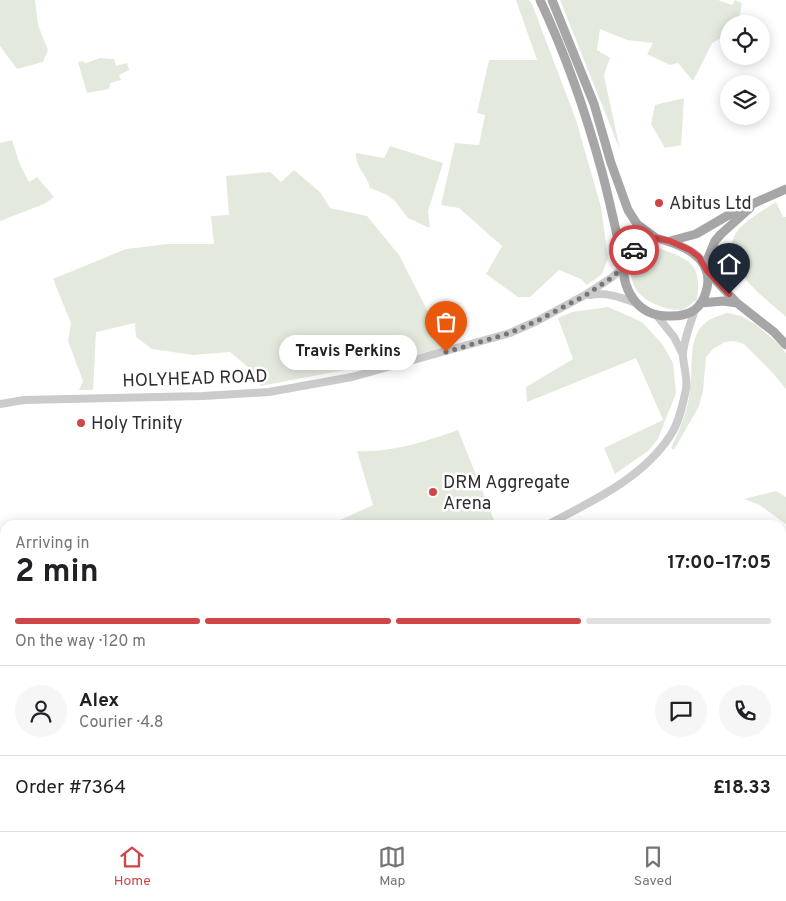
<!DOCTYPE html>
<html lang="en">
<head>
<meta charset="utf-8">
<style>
  :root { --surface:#fff; --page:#f6f6f6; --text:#202124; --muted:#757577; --line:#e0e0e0; --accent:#d04548 }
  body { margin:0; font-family:Overpass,sans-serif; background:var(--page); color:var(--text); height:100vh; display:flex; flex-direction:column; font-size:19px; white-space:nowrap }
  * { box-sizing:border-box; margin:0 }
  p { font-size:16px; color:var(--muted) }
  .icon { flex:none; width:28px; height:28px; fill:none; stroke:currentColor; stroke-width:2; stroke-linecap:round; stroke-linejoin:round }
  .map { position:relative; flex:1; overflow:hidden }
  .sheet { position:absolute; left:0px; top:520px; width:786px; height:311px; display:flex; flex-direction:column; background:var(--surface); border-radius:15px 15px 0 0; box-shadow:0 2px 12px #0003 }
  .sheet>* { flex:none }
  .buttons { position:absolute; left:720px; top:15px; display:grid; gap:10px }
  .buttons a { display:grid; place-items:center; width:50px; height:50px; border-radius:50%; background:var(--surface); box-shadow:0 2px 12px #0003; font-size:25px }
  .pin { position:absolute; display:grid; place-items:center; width:42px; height:42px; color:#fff; margin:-51px -21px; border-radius:50% 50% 50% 0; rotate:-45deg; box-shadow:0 0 5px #0007 }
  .pin .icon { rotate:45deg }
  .courier { position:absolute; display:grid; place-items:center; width:50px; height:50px; margin:-25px; border:4px solid #d04548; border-radius:50%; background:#fff; color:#222; box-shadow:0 1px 6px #0007 }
  .bubble { position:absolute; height:35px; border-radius:18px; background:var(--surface); box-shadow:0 2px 12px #0003; font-size:16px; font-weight:700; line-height:35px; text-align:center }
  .summary em { font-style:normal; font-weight:700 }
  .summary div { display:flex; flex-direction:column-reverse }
  .summary { display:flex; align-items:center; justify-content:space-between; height:85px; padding:0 15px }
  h1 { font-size:32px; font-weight:700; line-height:38px }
  .bar { display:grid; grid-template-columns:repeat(4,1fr); gap:8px 5px; align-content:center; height:60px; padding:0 15px }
  .bar i { height:6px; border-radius:4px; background:var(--line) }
  .bar .current { background:var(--accent) }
  .bar p { grid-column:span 4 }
  .line { display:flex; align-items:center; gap:12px; padding:0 15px; border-top:1px solid var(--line) }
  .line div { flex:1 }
  .round { display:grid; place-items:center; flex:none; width:52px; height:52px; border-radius:26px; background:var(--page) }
  .dock { display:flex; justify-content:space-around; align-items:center; height:70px; border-top:1px solid var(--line); background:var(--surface); font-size:14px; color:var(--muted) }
  .dock a { display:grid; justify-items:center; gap:2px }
  .dock .current { color:var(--accent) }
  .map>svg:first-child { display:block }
  .green { fill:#e3eadd }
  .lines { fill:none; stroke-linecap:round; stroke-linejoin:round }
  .minor { stroke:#cbcbcb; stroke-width:8 }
  .major { stroke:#a6a6a6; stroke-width:9 }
  .rail-casing { stroke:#838383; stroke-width:4 }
  .rail { stroke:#fff; stroke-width:2; stroke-dasharray:5.5; stroke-linecap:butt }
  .done { stroke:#777; stroke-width:5; stroke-dasharray:0 9 }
  .route { stroke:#d04548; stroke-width:6 }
  .poi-dot { fill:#d04548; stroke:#fff; stroke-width:2 }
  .labels { text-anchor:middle; stroke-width:5; stroke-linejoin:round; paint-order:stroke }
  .poi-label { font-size:18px; fill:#2e2e2e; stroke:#fff; text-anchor:start }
  .street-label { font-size:18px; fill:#2e2e2e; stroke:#fff }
</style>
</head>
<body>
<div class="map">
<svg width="786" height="831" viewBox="0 0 786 831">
  <rect width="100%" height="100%" fill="#fff"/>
  <!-- green -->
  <path class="green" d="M0,0h35l3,25 10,25 -5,12 -26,7 -17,-23z
    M516,0h13l3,4 44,116 25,87 7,51 -6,16 -15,11 -6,-6 -22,-9 -29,27h-12l-32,-23 16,-28 -43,-38 -18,-3 14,-62 24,2 6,-30 -8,-2 12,-53h48z
    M560,0h158l14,5 3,-5 7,3 -3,16 -2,5h-8v10l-17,9 -19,38 -15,-18 -8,2 -23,-11 6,-11 -26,-3 -27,-11 -3,21 13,8 -6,17 16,75z
    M100,58l14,1 2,7 11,-3 2,7 -10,5 2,5 -11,3 -1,6 -22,4 -9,-31 4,-1 4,2z
    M684,98l-3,47 -16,3 -14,-24 4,-19z
    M12,140l8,25 9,17 8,-5 17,20 -10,7 -44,17v-78z
    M390,146l53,17 -15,48 2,17 -22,-10 -13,-17 -8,-6 -17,-7c-3,-14 -15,-20 -14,-35l28,5z
    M294,170l26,22 10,16 37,8 32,39 47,92 -59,15 -127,24v-12l-5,-1 -25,-21 -37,3 -41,-6 -16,-12 -1,-14 -39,9 -3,58h-14l4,-9 -15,-40 3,-18 -18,-44 73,-30 41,-5h47l-3,-28 18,-1 -3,-39 44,-4 11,10z
    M776,202l7,15h3v100c-19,-18 -70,-52 -50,-84 9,-13 26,-22 40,-31z
    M656,247c31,12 47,14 41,53 -4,2 -8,6 -13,9 -5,2 -17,0 -22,-2 -27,-10 -34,-23 -30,-50l11,-7z
    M608,307l34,15 21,23 10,18 3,30 -18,46 -10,12 -33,23 -11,-26 59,-28 -27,-62 -109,44 -1,-15 47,-28 -15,-41 14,-6z
    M728,313l13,3 14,8 25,21 6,8v36l-14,-17 -28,-28 -10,-3 -9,1 -12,7 -7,8 -3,34 -4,15 -25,44 -3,-2c9,-19 17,-37 19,-58 5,-35 -7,-67 38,-77z
    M458,430l38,95h-159l-1,-3 37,-17 -16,-54c33,2 70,-10 101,-21z
    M776,491l10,6v27l-28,-20 -14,-5z
    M781,569l5,3v259h-285l-86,-3 -11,3h-84l-44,-5h505z"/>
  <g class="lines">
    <!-- minor -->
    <path class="minor" d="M590,295c16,-3 30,2 46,8
      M658,317l16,20 9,18
      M0,404l24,-4 179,-4 66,-4 83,-15 158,-44 27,-12 48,-26 26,-17 12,-10
      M547,525c43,-23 95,-46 123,-89 9,-13 13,-32 16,-47 2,-11 -3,-23 -3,-35 1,-15 7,-30 12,-44
      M0,814l5,-4
      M234,826l28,5"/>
    <!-- major -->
    <path class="major" d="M540,0c26,55 46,113 62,172 8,30 14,60 21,89
      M552,0l42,104 17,59 17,47 9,14 19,14
      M656,238c24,6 58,18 51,50 -2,9 -6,18 -14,23 -7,4 -13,5 -21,5 -33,2 -50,-24 -49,-55l16,-15z
      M670,241l26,-7 36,-21 54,-24
      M705,265l10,-24 6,-7 29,-26
      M707,271l30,32 37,29 12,13
      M701,303l22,-2 14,2"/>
    <defs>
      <path id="rail" d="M0,796l5,1
        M114,826l27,5
        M138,826l27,5"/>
    </defs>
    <!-- rail casing -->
    <use href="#rail" class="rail-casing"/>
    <!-- rail -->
    <use href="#rail" class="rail"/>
  </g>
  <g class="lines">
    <!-- done -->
    <path class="done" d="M446,352l64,-19 27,-12 49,-26 25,-17 12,-10v-6l11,-12"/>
    <!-- route -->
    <path class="route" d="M634,250l13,-9 9,-3 14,3 20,9 9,7 8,14 22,23"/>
  </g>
  <!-- markers -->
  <g class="poi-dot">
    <circle cx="659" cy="203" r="5"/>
    <circle cx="81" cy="423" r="5"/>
    <circle cx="433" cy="492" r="5"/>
  </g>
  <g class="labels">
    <!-- poi labels -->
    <g class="poi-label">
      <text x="669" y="209">Abitus Ltd</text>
      <text x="91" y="429">Holy Trinity</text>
      <text x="443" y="488">DRM Aggregate<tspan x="443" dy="21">Arena</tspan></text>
    </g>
    <!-- street labels -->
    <g class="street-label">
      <text transform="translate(195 378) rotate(-2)" y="6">HOLYHEAD ROAD</text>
    </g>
  </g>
</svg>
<div class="buttons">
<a><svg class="icon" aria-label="locate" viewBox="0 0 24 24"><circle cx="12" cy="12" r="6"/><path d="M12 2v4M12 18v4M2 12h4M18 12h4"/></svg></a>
<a><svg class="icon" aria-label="layers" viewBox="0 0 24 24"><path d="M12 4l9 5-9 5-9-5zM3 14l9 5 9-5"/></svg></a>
</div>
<div class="pin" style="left:446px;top:352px;background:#ea580c"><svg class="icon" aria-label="bag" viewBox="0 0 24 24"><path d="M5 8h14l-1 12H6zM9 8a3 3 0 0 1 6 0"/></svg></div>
<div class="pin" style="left:729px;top:294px;background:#1f2937"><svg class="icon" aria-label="home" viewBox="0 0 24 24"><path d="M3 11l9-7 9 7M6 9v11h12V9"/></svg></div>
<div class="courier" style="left:634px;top:250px"><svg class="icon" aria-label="car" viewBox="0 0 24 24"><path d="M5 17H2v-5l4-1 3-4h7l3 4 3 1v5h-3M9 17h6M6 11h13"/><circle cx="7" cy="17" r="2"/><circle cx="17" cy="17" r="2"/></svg></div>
<div class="bubble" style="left:279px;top:335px;width:138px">Travis Perkins</div>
<section class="sheet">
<div class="summary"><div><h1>2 min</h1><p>Arriving in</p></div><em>17:00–17:05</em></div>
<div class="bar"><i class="current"></i><i class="current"></i><i class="current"></i><i></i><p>On the way · 120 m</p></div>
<div class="line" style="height:90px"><a class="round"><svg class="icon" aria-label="person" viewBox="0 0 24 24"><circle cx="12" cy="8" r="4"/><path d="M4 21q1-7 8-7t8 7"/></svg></a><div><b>Alex</b><p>Courier · 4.8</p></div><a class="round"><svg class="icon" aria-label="chat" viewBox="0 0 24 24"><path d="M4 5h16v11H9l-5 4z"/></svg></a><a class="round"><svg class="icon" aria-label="phone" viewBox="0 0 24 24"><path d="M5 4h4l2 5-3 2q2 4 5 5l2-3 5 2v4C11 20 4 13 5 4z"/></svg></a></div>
<div class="line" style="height:65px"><div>Order #7364</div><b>£18.33</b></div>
</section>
</div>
<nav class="dock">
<a class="current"><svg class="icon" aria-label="home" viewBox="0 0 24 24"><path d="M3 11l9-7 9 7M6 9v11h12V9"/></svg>Home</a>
<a><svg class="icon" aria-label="map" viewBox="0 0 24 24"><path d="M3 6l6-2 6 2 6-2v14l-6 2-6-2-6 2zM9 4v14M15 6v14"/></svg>Map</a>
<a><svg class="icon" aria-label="saved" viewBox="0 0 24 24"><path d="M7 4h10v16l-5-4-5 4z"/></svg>Saved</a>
</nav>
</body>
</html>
